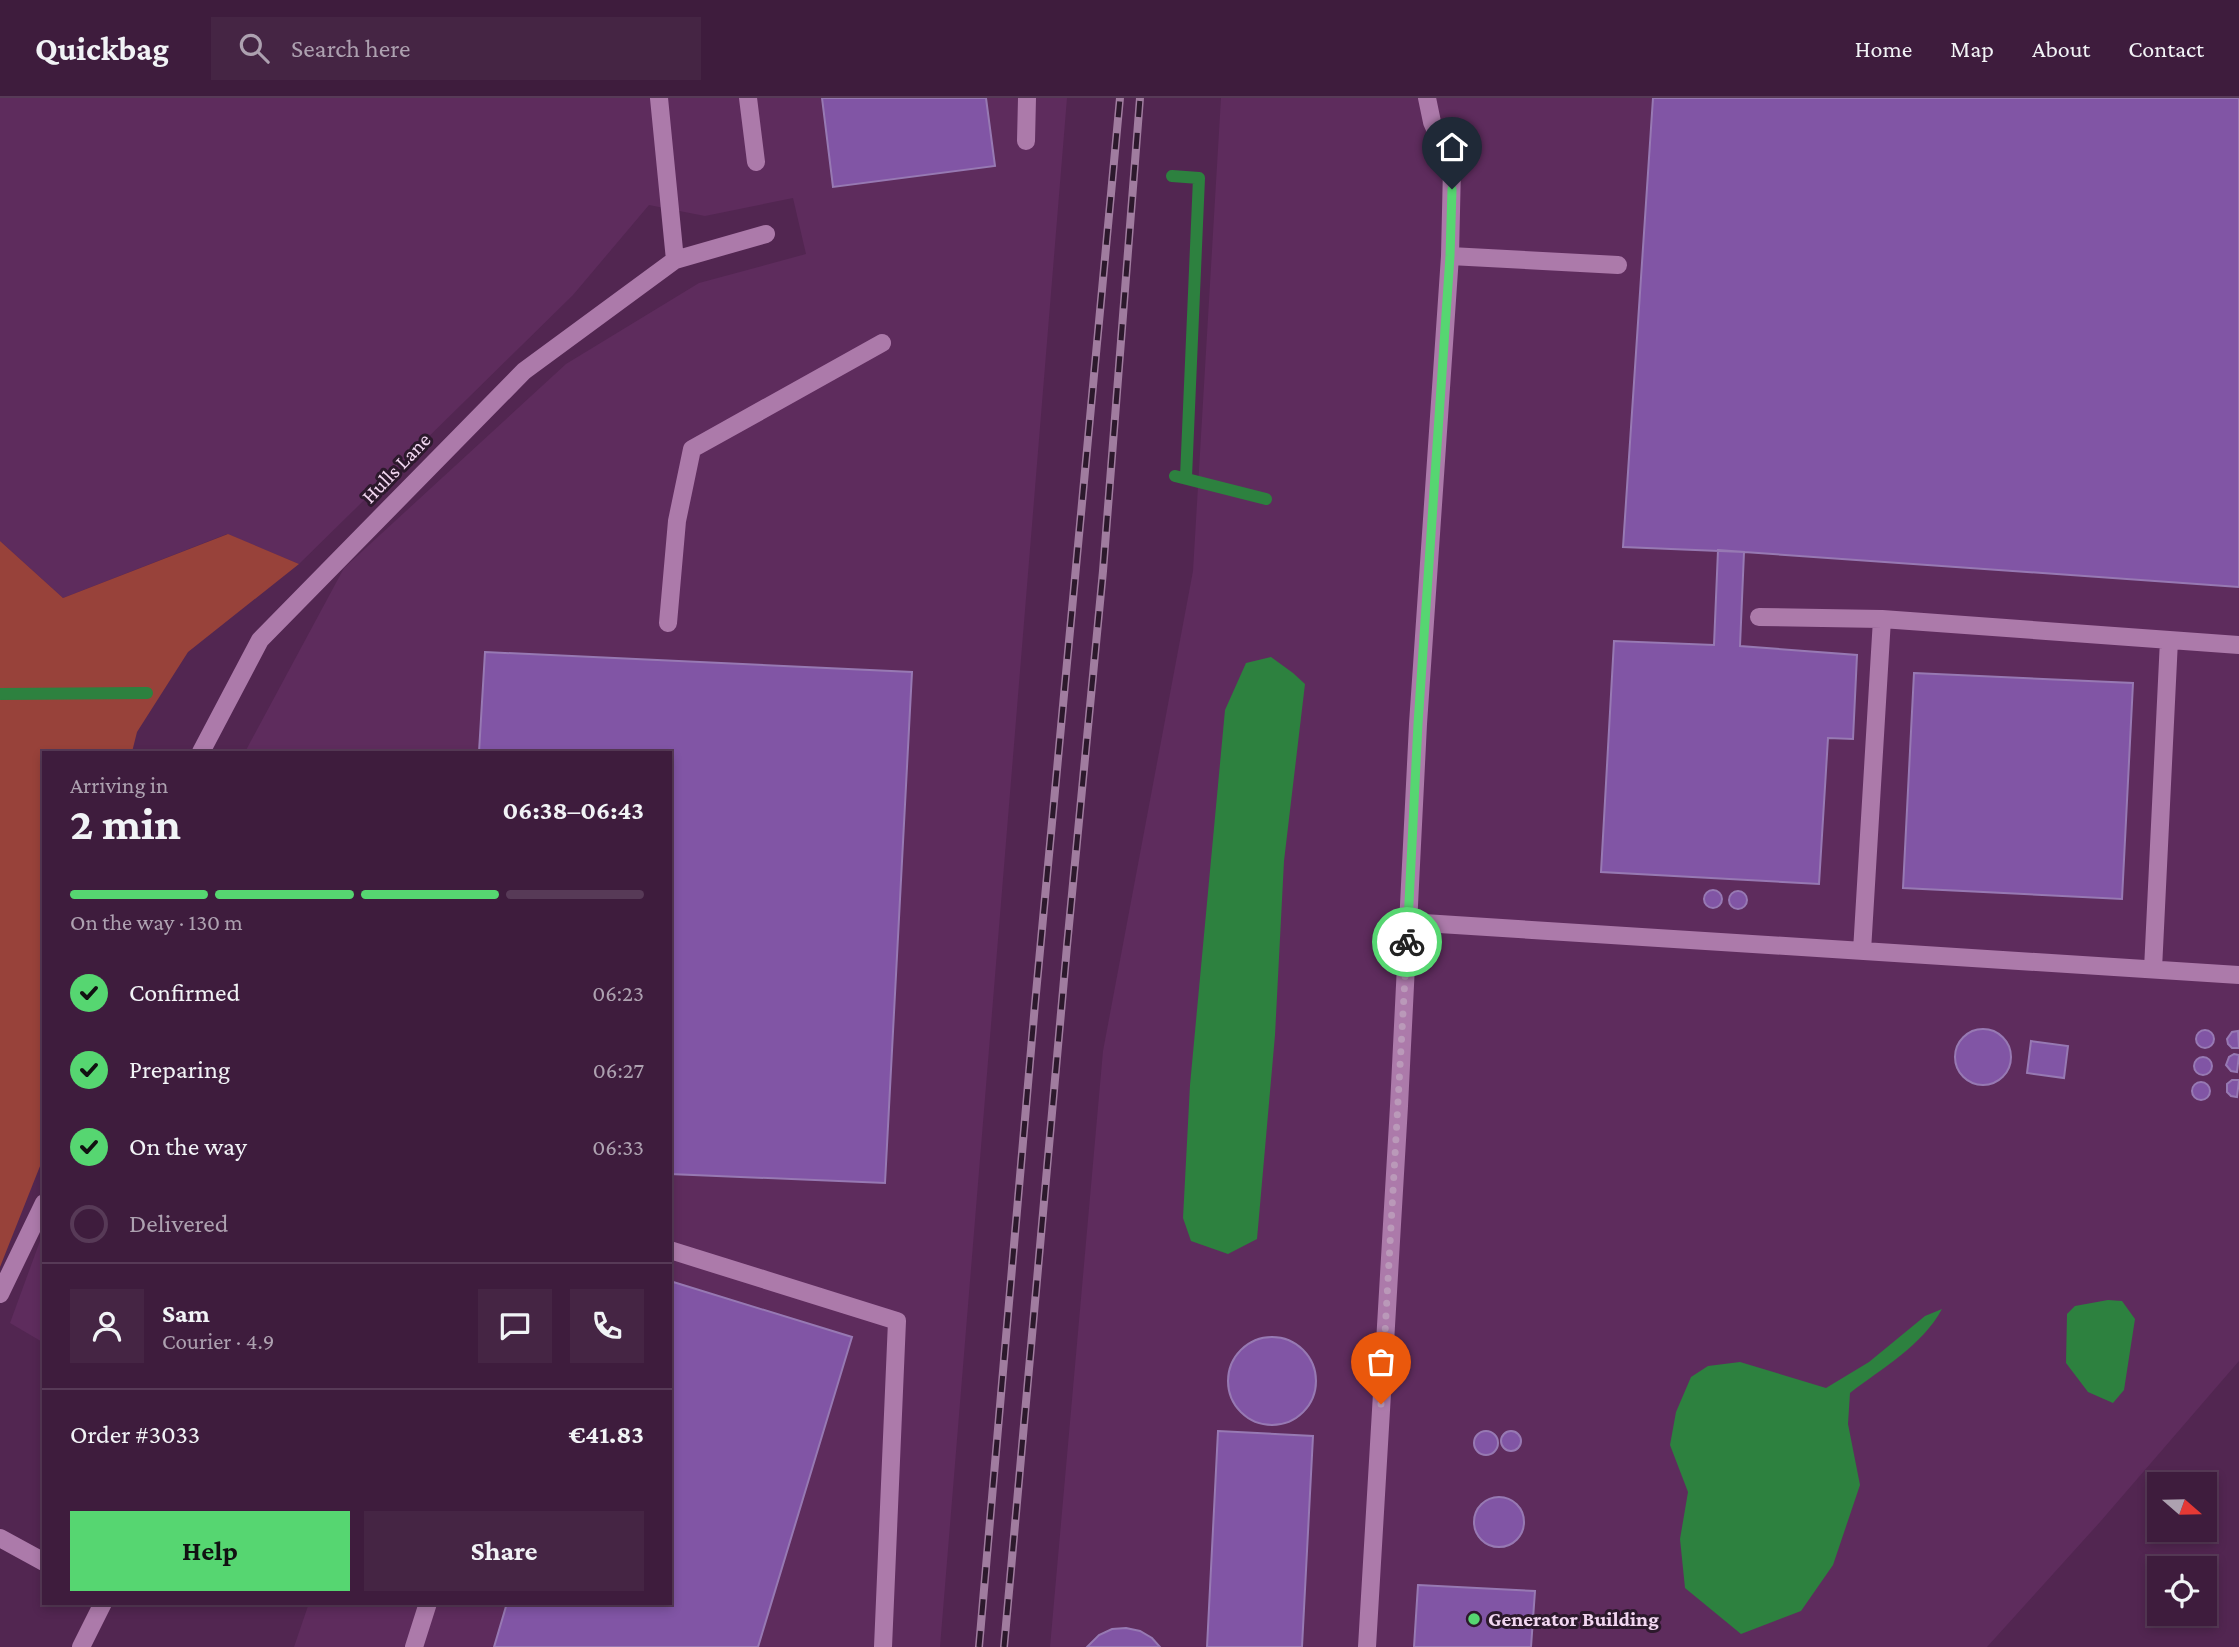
<!DOCTYPE html>
<html lang="en">
<head>
<meta charset="utf-8">
<style>
  :root { --surface:#3e1c3d; --page:#452544; --text:#f1f3f6; --muted:#ada1b0; --line:#573a57; --accent:#56d671 }
  body { margin:0; font-family:"Crimson Pro",serif; background:var(--page); color:var(--text); height:100vh; display:flex; flex-direction:column; font-size:26px; white-space:nowrap }
  * { box-sizing:border-box; margin:0 }
  p { font-size:23px; color:var(--muted) }
  .icon { flex:none; width:38px; height:38px; fill:none; stroke:currentColor; stroke-width:2; stroke-linecap:round; stroke-linejoin:round }
  .map { position:relative; flex:1; overflow:hidden }
  .sheet { position:absolute; left:42px; top:653px; width:630px; height:854px; display:flex; flex-direction:column; background:var(--surface); border-radius:0px; box-shadow:0 4px 10px #0003,0 0 0 2px var(--line) }
  .sheet>* { flex:none }
  .needle { width:46px; rotate:110deg }
  .tools { position:absolute; left:2147px; top:1374px; display:grid; gap:14px }
  .tools a { display:grid; place-items:center; width:70px; height:70px; border-radius:0px; background:var(--surface); box-shadow:0 4px 10px #0003,0 0 0 2px var(--line); font-size:35px }
  .pin { position:absolute; display:grid; place-items:center; width:60px; height:60px; color:#fff; margin:-72px -30px; border-radius:50% 50% 50% 0; rotate:-45deg; box-shadow:0 0 7px #0007 }
  .pin .icon { rotate:45deg }
  .courier { position:absolute; display:grid; place-items:center; width:70px; height:70px; margin:-35px; border:5px solid #56d671; border-radius:50%; background:#fff; color:#222; box-shadow:0 2px 9px #0007 }
  .overview em { font-style:normal; font-weight:700 }
  .overview div { display:flex; flex-direction:column-reverse }
  .overview { display:flex; align-items:center; justify-content:space-between; height:119px; padding:0 28px }
  h1 { font-size:46px; font-weight:700; line-height:52px }
  .bar { display:grid; grid-template-columns:repeat(4,1fr); gap:10px 7px; align-content:center; height:84px; padding:0 28px }
  .bar i { height:9px; border-radius:5px; background:var(--line) }
  .bar .selected { background:var(--accent) }
  .bar p { grid-column:span 4 }
  .line { display:flex; align-items:center; gap:18px; padding:0 28px; border-top:2px solid var(--line) }
  .line div { flex:1 }
  .round { display:grid; place-items:center; flex:none; width:74px; height:74px; border-radius:0px; background:var(--page) }
  ol { padding:0 28px; list-style:none }
  li { display:flex; align-items:center; gap:21px; height:77px }
  li p { margin-inline-start:auto }
  li .icon { padding:7px; border-radius:50%; background:var(--accent); color:#111; stroke-width:4 }
  li:last-child { color:var(--muted) }
  li i { width:38px; height:38px; border:4px solid var(--line); border-radius:50% }
  .cta { display:flex; gap:14px; margin-top:auto; padding:14px 28px }
  .cta a { flex:1; height:80px; border-radius:0px; background:var(--accent); color:#111; font-size:28px; font-weight:700; line-height:80px; text-align:center }
  .cta a+a { background:var(--page); color:var(--text) }
  header { display:flex; align-items:center; gap:42px; box-sizing:border-box; height:98px; padding:0 35px; background:var(--surface); border-bottom:2px solid var(--line) }
  header strong { font-size:33px }
  nav { display:flex; gap:38px; margin-inline-start:auto; font-size:24px }
  .search { width:490px; height:63px; background:var(--page); display:flex; align-items:center; gap:18px; box-sizing:border-box; padding:0 24px; border-radius:0px; color:var(--muted); font-size:26px }
  .map>svg:first-child { display:block }
  .built { fill:#5e2c5d }
  .green { fill:#98423a }
  .water { fill:#2d813f }
  .lines { fill:none; stroke-linecap:round; stroke-linejoin:round }
  .stream { stroke:#2d813f; stroke-width:12 }
  .building { fill:#8155a5; stroke:#9779b3; stroke-width:2 }
  .minor { stroke:#ac7aaa; stroke-width:18 }
  .rail-casing { stroke:#a07c9f; stroke-width:8 }
  .rail { stroke:#2c192c; stroke-width:5; stroke-dasharray:16; stroke-linecap:butt }
  .done { stroke:#ba99b9; stroke-width:7; stroke-dasharray:0 12.6 }
  .route { stroke:#56d671; stroke-width:9 }
  .poi-dot { fill:#56d671; stroke:#2c192c; stroke-width:2.5 }
  .labels { text-anchor:middle; stroke-width:6; stroke-linejoin:round; paint-order:stroke }
  .street-label { font-size:21px; fill:#f2d7f1; stroke:#2c192c }
  .poi-label { font-size:21px; font-weight:bold; fill:#f2d7f1; stroke:#2c192c; text-anchor:start }
</style>
</head>
<body>
<header>
<strong>Quickbag</strong>
<div class="search"><svg class="icon" aria-label="search" viewBox="0 0 24 24"><circle cx="10" cy="10" r="6"/><path d="M15 15l6 6"/></svg>Search here</div>
<nav><a>Home</a><a>Map</a><a>About</a><a>Contact</a></nav>
</header>
<div class="map">
<svg width="2239" height="1549" viewBox="0 0 2239 1549">
  <rect width="100%" height="100%" fill="#522651"/>
  <!-- built -->
  <path class="built" d="M0,0h1067l-127,1549h-646l15,-44h361v-851h-425l99,-184 222,-204 133,-81 107,-29 -13,-56 -88,18 -56,-11 -76,90 -274,269 -72,-30 -164,64 -63,-57z
    M1221,0h1018v1263l-139,161 -113,125h-937l53,-596 90,-480z
    M44,1132v113l-34,-20z"/>
  <!-- green -->
  <path class="green" d="M228,436l71,30 -111,88 -51,80 -5,20h-88v404l-44,111v-726l63,57z"/>
  <!-- water -->
  <path class="water" d="M1271,559l22,16 12,11 -21,177 -9,174 -18,204 -29,15 -37,-13 -8,-23 7,-133 35,-375 21,-47z
    M2108,1202l14,1 13,18 -11,71 -11,13 -25,-11 -22,-29 1,-49 8,-8z
    M1942,1211c-20,37 -60,59 -92,84l-2,31 12,61 -27,80 -32,46 -60,23 -56,-46 -5,-49 8,-47 -18,-47 6,-33 15,-35 17,-11 32,-4 86,26 43,-26 56,-46z"/>
  <g class="lines">
    <!-- stream -->
    <path class="stream" d="M1172,78l27,2 -13,299
      M1175,378l91,23
      M0,596l147,-1"/>
  </g>
  <!-- building -->
  <path class="building" d="M822,0h164l9,68 -162,21z
    M1653,0h586v489l-495,-35 -121,-5z
    M1718,452l26,2 -4,94 117,9 -4,84 -25,-1 -9,146 -218,-12 13,-231 100,4z
    M485,554l427,20 -27,511 -215,-9v-422h-191z
    M1914,575l219,10 -11,216 -219,-11z
    M1704 801a9 9 0 1 1 18 0a9 9 0 1 1-18 0Z
    M1729 802a9 9 0 1 1 18 0a9 9 0 1 1-18 0Z
    M1955 959a28 28 0 1 1 56 0a28 28 0 1 1-56 0Z
    M2196 941a9 9 0 1 1 18 0a9 9 0 1 1-18 0Z
    M2238,933l1,17h-7l-4,-4 -1,-5 5,-7z
    M2031,943l37,5 -4,32 -37,-5z
    M2234,956l5,1 -2,17 -6,-1 -5,-6 3,-8z
    M2194 968a9 9 0 1 1 18 0a9 9 0 1 1-18 0Z
    M2232,982h7l-2,17 -6,-1 -4,-4v-8z
    M2192 993a9 9 0 1 1 18 0a9 9 0 1 1-18 0Z
    M670,1183l182,56 -94,310h-264l13,-44h163z
    M1228 1283a44 44 0 1 1 88 0a44 44 0 1 1-88 0Z
    M1218,1333l95,5 -11,211h-95z
    M1501 1343a10 10 0 1 1 20 0a10 10 0 1 1-20 0Z
    M1474 1345a12 12 0 1 1 24 0a12 12 0 1 1-24 0Z
    M1474 1424a25 25 0 1 1 50 0a25 25 0 1 1-50 0Z
    M1418,1487l117,6 -4,56h-117z
    M1126,1530l14,3 12,7 8,9h-73l12,-12 13,-6z"/>
  <g class="lines">
    <!-- minor -->
    <path class="minor" d="M659,0l16,162
      M748,0l8,64
      M1427,0l5,24 20,45 -2,89
      M1026,43l1,-43
      M1759,519l123,2
      M668,525l9,-102 15,-72 190,-106
      M201,654l59,-112 264,-269 151,-111 91,-26
      M1408,824l831,53
      M1862,853l20,-332 357,26
      M2153,871l16,-329
      M670,1152l227,71 -14,326
      M0,1196l44,-91
      M0,1440l44,24
      M81,1549l22,-44
      M414,1549l14,-44
      M1367,1549l32,-541 19,-382 32,-468 168,9"/>
    <defs>
      <path id="rail" d="M979,1549l56,-643 85,-906
        M1004,1549l63,-701 36,-375 37,-473"/>
    </defs>
    <!-- rail casing -->
    <use href="#rail" class="rail-casing"/>
    <!-- rail -->
    <use href="#rail" class="rail"/>
  </g>
  <g class="lines">
    <!-- done -->
    <path class="done" d="M1381,1306l26,-462"/>
    <!-- route -->
    <path class="route" d="M1407,844l11,-218 32,-468 2,-67"/>
  </g>
  <!-- markers -->
  <circle class="poi-dot" cx="1474" cy="1521" r="7"/>
  <g class="labels">
    <!-- street labels -->
    <g class="street-label">
      <text transform="translate(396 370) rotate(-46)" y="7">Hulls Lane</text>
    </g>
    <!-- poi labels -->
    <g class="poi-label">
      <text x="1488" y="1528">Generator Building</text>
    </g>
  </g>
</svg>
<div class="tools">
<a><svg class="needle" viewBox="-14 -14 28 28"><path d="M0-13l5 13h-10z" fill="#e53935"/><path d="M0 13l5-13h-10z" fill="#ada1b0"/></svg></a>
<a><svg class="icon" aria-label="locate" viewBox="0 0 24 24"><circle cx="12" cy="12" r="6"/><path d="M12 2v4M12 18v4M2 12h4M18 12h4"/></svg></a>
</div>
<div class="pin" style="left:1381px;top:1306px;background:#ea580c"><svg class="icon" aria-label="bag" viewBox="0 0 24 24"><path d="M5 8h14l-1 12H6zM9 8a3 3 0 0 1 6 0"/></svg></div>
<div class="pin" style="left:1452px;top:91px;background:#1f2937"><svg class="icon" aria-label="home" viewBox="0 0 24 24"><path d="M3 11l9-7 9 7M6 9v11h12V9"/></svg></div>
<div class="courier" style="left:1407px;top:844px"><svg class="icon" aria-label="bike" viewBox="0 0 24 24"><circle cx="6" cy="16" r="4"/><circle cx="18" cy="16" r="4"/><path d="M6 16l4-8h5l3 8M10 8l3 8H6M13 5h3"/></svg></div>
<section class="sheet">
<div class="overview"><div><h1>2 min</h1><p>Arriving in</p></div><em>06:38–06:43</em></div>
<div class="bar"><i class="selected"></i><i class="selected"></i><i class="selected"></i><i></i><p>On the way · 130 m</p></div>
<ol>
<li><svg class="icon" aria-label="check" viewBox="0 0 24 24"><path d="M5 12l5 5 9-10"/></svg>Confirmed<p>06:23</p></li>
<li><svg class="icon" aria-label="check" viewBox="0 0 24 24"><path d="M5 12l5 5 9-10"/></svg>Preparing<p>06:27</p></li>
<li><svg class="icon" aria-label="check" viewBox="0 0 24 24"><path d="M5 12l5 5 9-10"/></svg>On the way<p>06:33</p></li>
<li><i></i>Delivered</li>
</ol>
<div class="line" style="height:126px"><a class="round"><svg class="icon" aria-label="person" viewBox="0 0 24 24"><circle cx="12" cy="8" r="4"/><path d="M4 21q1-7 8-7t8 7"/></svg></a><div><b>Sam</b><p>Courier · 4.9</p></div><a class="round"><svg class="icon" aria-label="chat" viewBox="0 0 24 24"><path d="M4 5h16v11H9l-5 4z"/></svg></a><a class="round"><svg class="icon" aria-label="phone" viewBox="0 0 24 24"><path d="M5 4h4l2 5-3 2q2 4 5 5l2-3 5 2v4C11 20 4 13 5 4z"/></svg></a></div>
<div class="line" style="height:91px"><div>Order #3033</div><b>€41.83</b></div>
<div class="cta"><a>Help</a><a>Share</a></div>
</section>
</div>
</body>
</html>
